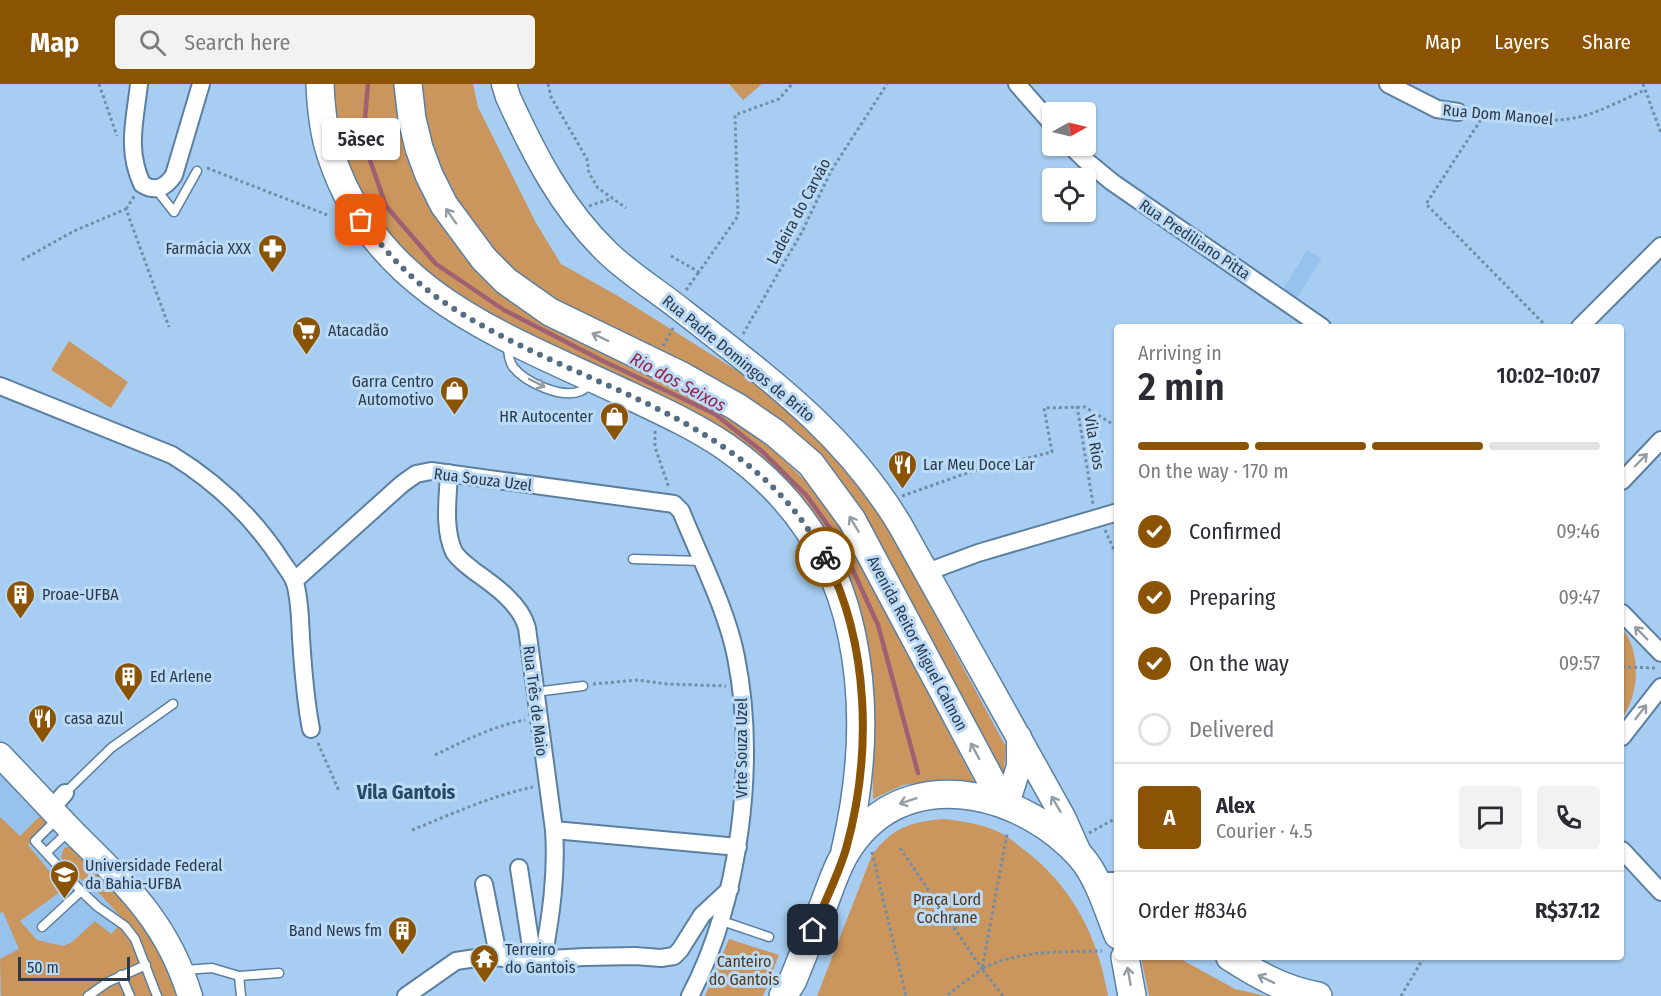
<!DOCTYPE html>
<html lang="en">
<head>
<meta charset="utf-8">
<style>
  :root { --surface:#fff; --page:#f2f2f3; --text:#2b2b33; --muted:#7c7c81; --line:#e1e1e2; --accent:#8a5404 }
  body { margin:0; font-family:"Fira Sans Condensed",sans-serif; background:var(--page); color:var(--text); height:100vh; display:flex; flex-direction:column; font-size:22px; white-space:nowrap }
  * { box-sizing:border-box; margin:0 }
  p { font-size:20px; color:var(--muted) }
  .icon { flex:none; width:33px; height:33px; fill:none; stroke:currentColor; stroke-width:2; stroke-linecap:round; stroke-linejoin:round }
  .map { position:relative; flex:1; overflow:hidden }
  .sheet { position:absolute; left:1114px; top:240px; width:510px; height:636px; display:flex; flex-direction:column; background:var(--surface); border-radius:6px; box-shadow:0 2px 4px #0004 }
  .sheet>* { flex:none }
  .needle { width:39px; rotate:82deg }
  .controls { position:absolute; left:1042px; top:18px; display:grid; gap:12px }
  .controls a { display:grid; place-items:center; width:54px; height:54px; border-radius:6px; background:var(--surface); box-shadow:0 2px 4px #0004; font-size:30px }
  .scale { position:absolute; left:18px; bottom:15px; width:112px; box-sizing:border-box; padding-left:6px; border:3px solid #2b3b49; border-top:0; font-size:16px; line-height:21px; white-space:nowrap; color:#2b3b49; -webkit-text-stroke:4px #bbdaf7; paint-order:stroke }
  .pin { position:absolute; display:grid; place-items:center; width:51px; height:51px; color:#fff; margin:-26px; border-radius:12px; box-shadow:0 3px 9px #0006 }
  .courier { position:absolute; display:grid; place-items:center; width:60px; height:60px; margin:-30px; border:4px solid #8a5404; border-radius:50%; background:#fff; color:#222; box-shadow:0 2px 8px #0007 }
  .bubble { position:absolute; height:42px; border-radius:6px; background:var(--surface); box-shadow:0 2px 4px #0004; font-size:20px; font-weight:600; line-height:42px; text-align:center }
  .headline em { font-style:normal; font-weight:600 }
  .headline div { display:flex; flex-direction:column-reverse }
  .headline { display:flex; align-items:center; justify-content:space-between; height:102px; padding:0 24px }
  h1 { font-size:39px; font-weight:600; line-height:45px }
  .bar { display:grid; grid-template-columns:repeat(4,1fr); gap:9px 6px; align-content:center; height:72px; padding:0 24px }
  .bar i { height:8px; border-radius:4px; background:var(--line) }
  .bar .current { background:var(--accent) }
  .bar p { grid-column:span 4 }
  .line { display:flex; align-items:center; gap:15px; padding:0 24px; border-top:2px solid var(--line) }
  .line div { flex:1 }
  .round { display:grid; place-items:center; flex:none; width:63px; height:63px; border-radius:6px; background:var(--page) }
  ol { padding:0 24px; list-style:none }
  li { display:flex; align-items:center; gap:18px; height:66px }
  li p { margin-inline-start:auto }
  li .icon { padding:6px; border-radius:50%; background:var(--accent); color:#fff; stroke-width:4 }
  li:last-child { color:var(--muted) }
  li i { width:33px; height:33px; border:3px solid var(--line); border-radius:50% }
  header { display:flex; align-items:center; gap:36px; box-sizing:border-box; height:84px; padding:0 30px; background:var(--accent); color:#fff }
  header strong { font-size:28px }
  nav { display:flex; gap:33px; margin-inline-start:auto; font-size:21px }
  .search { width:420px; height:54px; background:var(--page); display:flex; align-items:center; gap:15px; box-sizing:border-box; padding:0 21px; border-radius:6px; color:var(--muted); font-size:22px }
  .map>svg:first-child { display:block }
  .built { fill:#96c2eb }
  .green { fill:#ca965e }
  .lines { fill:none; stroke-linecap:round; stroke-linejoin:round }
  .stream { stroke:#9e6073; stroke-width:4.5 }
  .lane-casing { stroke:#5b7fa1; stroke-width:11 }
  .street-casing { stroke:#5b7fa1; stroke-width:20 }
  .secondary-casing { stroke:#5b7fa1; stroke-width:27 }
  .primary-casing { stroke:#5b7fa1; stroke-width:30 }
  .path { stroke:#718ea8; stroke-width:3; stroke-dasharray:3 3; stroke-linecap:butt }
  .lane { stroke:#fff; stroke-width:8 }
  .street { stroke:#fff; stroke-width:16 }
  .secondary { stroke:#fff; stroke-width:24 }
  .primary { stroke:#fff; stroke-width:27 }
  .oneway { stroke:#959da4 }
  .done { stroke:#566e84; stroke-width:6; stroke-dasharray:0 10.8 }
  .route { stroke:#8a5404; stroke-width:8 }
  .labels { text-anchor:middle; stroke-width:6; stroke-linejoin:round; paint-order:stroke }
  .street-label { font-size:16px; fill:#2b3b49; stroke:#bbdaf7 }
  .poi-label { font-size:16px; fill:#2b3b49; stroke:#bbdaf7; text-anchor:start }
  .park-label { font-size:16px; fill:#553919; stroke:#bbdaf7 }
  .water-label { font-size:18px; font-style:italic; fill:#952146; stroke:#bbdaf7 }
  .quarter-label { font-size:20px; font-weight:bold; fill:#274a68; stroke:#bbdaf7 }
</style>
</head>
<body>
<header>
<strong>Map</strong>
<div class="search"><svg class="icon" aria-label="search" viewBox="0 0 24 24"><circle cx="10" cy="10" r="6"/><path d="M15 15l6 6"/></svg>Search here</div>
<nav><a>Map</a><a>Layers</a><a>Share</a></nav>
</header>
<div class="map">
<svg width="1661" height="912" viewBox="0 0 1661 912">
  <rect width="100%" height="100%" fill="#a7cef2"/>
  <!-- built -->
  <path class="built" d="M1307,166l15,8 -25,40 -14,-8z
    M0,682l28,28 137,165 11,37h-176z"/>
  <!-- green -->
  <path class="green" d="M334,0h65l1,48 38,86 52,64 229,127 48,35 46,44 28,39 135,258 -27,-6 -46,6 -30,14 -1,-94 -8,-78 -29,-76 -74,-91 -49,-39 -218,-103 -45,-27 -47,-37 -45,-63 -26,-85z
    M422,0h51l5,23 58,116 25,41 57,32 166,104 51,54 41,52 130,241 -3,32 -210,-343 -78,-58 -114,-53 -91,-53 -55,-66 -32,-84z
    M729,0h33l-19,16z
    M69,257l59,41 -17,26 -60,-38z
    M1622,544c19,23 18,66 0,90z
    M42,730l8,8 -5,7 -17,16 36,44 -44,32 17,19 26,6 9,-4 23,-21 16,13 13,-14 -26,-28 -27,-20 -10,-15 3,-9 8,-2 37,33 46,60 21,57h-175l-1,-37 19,-10 -16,-37 -3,1v-96l20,19z
    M943,735c20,2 40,5 58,14 8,4 15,11 22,16 49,36 75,88 85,147h-291l55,-141c20,-27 38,-33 71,-36z
    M729,855l50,16 -16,41h-58z
    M1141,873h36l58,32 31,7h-117z"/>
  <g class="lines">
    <!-- stream -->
    <path class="stream" d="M368,0l-5,56 23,66 50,58 68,46 97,50 114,54 48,38 44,44 33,46 38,83 40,148"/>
    <defs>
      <path id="lane" d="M156,105l18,23 23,-41
        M508,261c0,7 1,16 5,22 13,16 49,32 68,24 4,-2 8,-6 12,-8
        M633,475l68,2
        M535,608l48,-6
        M65,709l46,-45 62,-44
        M57,735l-22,22 46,50 17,16 27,19 10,13 22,57
        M46,769l23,-22
        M722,837l47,16
        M42,843l39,-36
        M185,886l27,-2 27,8 40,-3
        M121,891l9,21
        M239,892l2,20
        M88,912l20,-14 38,-17"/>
      <path id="street" d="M139,0c-4,37 -13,65 3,100 14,9 24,3 32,-9l27,-91
        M1017,0l36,41
        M1388,0l49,25 21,3
        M1071,62l13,13 28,23 210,145
        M1580,243l81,-81
        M0,302l172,69c44,27 83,64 111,108 4,6 10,13 12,20 5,17 5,37 6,55 2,31 4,61 10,91
        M449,389c-1,24 -6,56 5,79 4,7 14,14 20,19 20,14 47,33 53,57l27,202c3,44 -3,86 -11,129
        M1622,397l39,-41
        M927,488l51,-19 140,-41
        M294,497l108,-97 14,-10 15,-3 243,33 7,7c18,45 46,99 55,146 21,105 4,244 -46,339
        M1622,529l39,40
        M1622,653l39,-50
        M51,725l14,-16
        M554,746l184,17
        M1622,766l39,42
        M519,784l14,92
        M1095,797h23
        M484,800l14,71 6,2
        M406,912l50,-35 20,-3 14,-1 43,3 51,-3 51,-1 26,2 13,-2 6,-6 22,-35 28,-26"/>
      <path id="secondary" d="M504,0l4,13c26,57 54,112 100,156 23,22 51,39 76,59 83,65 160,120 216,213l163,292 17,38
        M0,671c24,25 48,51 72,76 53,53 95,90 118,165
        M1007,720l12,-38v-29"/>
      <path id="primary" d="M320,0c1,24 3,48 11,71 45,139 175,182 295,239 34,16 69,32 100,53 67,47 110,109 126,189 15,72 10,143 -7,215
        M408,0l4,35 7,29 10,27 15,30 40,54 22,22 44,31 132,64 55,31 38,26 36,31 41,56 151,283
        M1125,873l7,39
        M1230,873c28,18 54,33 88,39
        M783,912l10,-16c10,-25 20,-50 31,-76 10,-27 17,-50 37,-72 60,-67 167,-36 220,25 18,21 27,53 37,78"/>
    </defs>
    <!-- lane casing -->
    <use href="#lane" class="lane-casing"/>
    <!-- street casing -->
    <use href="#street" class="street-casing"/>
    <!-- secondary casing -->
    <use href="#secondary" class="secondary-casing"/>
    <!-- primary casing -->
    <use href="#primary" class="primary-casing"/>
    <!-- path -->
    <path class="path" d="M99,0l18,52
      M548,0l3,13 36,62 2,14 9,15 28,20
      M1643,0l18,49
      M1471,30c35,3 74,11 108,3 19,-4 47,-19 66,-27
      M1484,31l-58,89 121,123
      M207,84l123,48
      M589,122l24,-8
      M126,125l9,-14
      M671,172l28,16 39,-56 -3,-101 44,-16 13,-15
      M22,176l52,-29 52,-22 43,118
      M686,206l13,-18
      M743,250l59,-102 29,-61 56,-87
      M663,262l10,-18
      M1077,322l16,98
      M655,347v16l14,41
      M902,412l65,-23 85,-21 -8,-44 41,-1 26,16
      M1105,446l13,28
      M1622,583l34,1
      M593,600l45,-4 28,4 60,2
      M318,659l21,48
      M435,671c29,-14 58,-29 90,-35
      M412,746c40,-16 79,-34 121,-43
      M1089,749l29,-16
      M900,764l82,121 -36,27
      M872,768l34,144
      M983,884c38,-18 78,-16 119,-17
      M1003,912l-21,-27 25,-135
      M1401,912l23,-39"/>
    <!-- lane -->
    <use href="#lane" class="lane"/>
    <!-- street -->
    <use href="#street" class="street"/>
    <!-- secondary -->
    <use href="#secondary" class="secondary"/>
    <!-- primary -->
    <use href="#primary" class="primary"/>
  </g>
  <!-- one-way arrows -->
  <defs><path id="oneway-shaft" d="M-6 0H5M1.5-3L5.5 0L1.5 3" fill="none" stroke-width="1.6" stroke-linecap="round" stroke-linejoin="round" transform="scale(1.5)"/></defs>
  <g class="oneway">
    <use href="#oneway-shaft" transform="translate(451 132) rotate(-125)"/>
    <use href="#oneway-shaft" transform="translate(600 253) rotate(-154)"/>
    <use href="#oneway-shaft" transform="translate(537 299) rotate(27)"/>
    <use href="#oneway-shaft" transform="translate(1641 376) rotate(-46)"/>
    <use href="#oneway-shaft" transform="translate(854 440) rotate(-121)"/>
    <use href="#oneway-shaft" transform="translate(1641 549) rotate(-135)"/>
    <use href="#oneway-shaft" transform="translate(1641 628) rotate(-52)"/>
    <use href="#oneway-shaft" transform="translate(975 667) rotate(-118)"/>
    <use href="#oneway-shaft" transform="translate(908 717) rotate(162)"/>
    <use href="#oneway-shaft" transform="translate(1056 720) rotate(-120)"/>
    <use href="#oneway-shaft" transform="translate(1129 892) rotate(-100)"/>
    <use href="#oneway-shaft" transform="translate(1266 895) rotate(-154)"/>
  </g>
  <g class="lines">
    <!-- done -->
    <path class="done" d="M361,136c25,32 50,60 84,83 128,86 301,106 380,254"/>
    <!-- route -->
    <path class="route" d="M813,846c11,-27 25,-54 33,-81 26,-93 24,-205 -21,-292"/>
  </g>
  <!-- icons -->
  <defs>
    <symbol id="pharmacy-pin" viewBox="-11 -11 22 30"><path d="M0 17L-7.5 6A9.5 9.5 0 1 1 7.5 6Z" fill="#8a5404" stroke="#bbdaf7"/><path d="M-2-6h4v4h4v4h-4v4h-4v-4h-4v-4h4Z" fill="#fff"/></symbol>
    <symbol id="supermarket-pin" viewBox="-11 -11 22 30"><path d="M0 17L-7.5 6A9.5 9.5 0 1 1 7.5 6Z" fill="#8a5404" stroke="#bbdaf7"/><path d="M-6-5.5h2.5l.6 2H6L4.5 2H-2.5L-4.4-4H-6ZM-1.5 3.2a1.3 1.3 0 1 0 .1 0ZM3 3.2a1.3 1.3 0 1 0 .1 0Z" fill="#fff"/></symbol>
    <symbol id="shop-pin" viewBox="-11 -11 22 30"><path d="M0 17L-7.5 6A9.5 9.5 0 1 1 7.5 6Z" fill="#8a5404" stroke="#bbdaf7"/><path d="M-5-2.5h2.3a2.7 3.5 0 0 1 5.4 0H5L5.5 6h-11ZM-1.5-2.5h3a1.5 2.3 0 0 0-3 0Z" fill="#fff"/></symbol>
    <symbol id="restaurant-pin" viewBox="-11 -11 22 30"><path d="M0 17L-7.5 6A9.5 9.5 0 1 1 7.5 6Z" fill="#8a5404" stroke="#bbdaf7"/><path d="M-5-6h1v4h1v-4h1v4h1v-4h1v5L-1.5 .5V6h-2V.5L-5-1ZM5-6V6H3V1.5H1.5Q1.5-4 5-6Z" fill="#fff"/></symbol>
    <symbol id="building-pin" viewBox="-11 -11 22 30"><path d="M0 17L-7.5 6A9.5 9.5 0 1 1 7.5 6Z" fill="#8a5404" stroke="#bbdaf7"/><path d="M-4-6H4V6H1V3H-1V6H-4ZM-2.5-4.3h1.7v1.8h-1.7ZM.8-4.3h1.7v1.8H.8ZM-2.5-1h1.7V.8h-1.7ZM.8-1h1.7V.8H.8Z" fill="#fff"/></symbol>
    <symbol id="university-pin" viewBox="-11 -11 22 30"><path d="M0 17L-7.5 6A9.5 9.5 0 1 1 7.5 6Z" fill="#8a5404" stroke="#bbdaf7"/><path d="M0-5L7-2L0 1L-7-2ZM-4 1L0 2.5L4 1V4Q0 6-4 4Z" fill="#fff"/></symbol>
    <symbol id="temple-pin" viewBox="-11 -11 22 30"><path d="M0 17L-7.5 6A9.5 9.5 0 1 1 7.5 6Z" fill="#8a5404" stroke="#bbdaf7"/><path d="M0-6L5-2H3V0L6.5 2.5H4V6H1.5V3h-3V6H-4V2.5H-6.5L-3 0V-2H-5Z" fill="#fff"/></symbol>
  </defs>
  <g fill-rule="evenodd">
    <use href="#pharmacy-pin" x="256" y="148" width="33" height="45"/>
    <use href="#supermarket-pin" x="290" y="230" width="33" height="45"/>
    <use href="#shop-pin" x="438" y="290" width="33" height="45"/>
    <use href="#shop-pin" x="598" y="316" width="33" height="45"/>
    <use href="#restaurant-pin" x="886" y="364" width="33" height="45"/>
    <use href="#building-pin" x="4" y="494" width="33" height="45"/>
    <use href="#building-pin" x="112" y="576" width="33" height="45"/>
    <use href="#restaurant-pin" x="26" y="618" width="33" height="45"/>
    <use href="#university-pin" x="48" y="774" width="33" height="45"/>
    <use href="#building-pin" x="386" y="830" width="33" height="45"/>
    <use href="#temple-pin" x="468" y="858" width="33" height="45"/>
  </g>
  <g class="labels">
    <!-- street labels -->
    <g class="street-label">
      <text transform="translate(1498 30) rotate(5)" y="6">Rua Dom Manoel</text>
      <text transform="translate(798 127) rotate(-62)" y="6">Ladeira do Carvão</text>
      <text transform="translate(1195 155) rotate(34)" y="6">Rua Prediliano Pitta</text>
      <text transform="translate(739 274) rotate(39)" y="6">Rua Padre Domingos de Brito</text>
      <text transform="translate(1095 358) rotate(80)" y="6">Vila Rios</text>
      <text transform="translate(483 395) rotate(7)" y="6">Rua Souza Uzel</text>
      <text transform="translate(918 559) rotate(62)" y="6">Avenida Reitor Miguel Calmon</text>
      <text transform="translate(536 617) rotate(83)" y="6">Rua Três de Maio</text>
      <text transform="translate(741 664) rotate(-90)" y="6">Vrte Souza Uzel</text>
    </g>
    <!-- poi labels -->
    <g class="poi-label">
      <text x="251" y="170" text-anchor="end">Farmácia XXX</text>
      <text x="328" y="252">Atacadão</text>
      <text x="434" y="303" text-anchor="end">Garra Centro<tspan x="434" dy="18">Automotivo</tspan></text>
      <text x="593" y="338" text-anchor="end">HR Autocenter</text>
      <text x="923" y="386">Lar Meu Doce Lar</text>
      <text x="42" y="516">Proae-UFBA</text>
      <text x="150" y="598">Ed Arlene</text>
      <text x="64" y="640">casa azul</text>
      <text x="85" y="787">Universidade Federal<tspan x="85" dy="18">da Bahia-UFBA</tspan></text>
      <text x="382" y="852" text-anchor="end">Band News fm</text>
      <text x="505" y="871">Terreiro<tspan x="505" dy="18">do Gantois</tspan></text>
    </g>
    <!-- park labels -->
    <g class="park-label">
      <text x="947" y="821">Praça Lord<tspan x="947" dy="18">Cochrane</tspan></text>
      <text x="744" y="883">Canteiro<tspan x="744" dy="18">do Gantois</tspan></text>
    </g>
    <!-- water labels -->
    <g class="water-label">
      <text transform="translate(678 298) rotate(28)" y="6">Rio dos Seixos</text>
    </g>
    <!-- quarter labels -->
    <g class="quarter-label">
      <text x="406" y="715">Vila Gantois</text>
    </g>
  </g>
</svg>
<div class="controls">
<a><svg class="needle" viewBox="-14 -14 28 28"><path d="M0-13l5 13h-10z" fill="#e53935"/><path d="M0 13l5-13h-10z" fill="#7c7c81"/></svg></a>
<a><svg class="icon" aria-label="locate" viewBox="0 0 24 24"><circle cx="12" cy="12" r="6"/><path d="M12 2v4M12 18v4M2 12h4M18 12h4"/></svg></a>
</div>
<div class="scale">50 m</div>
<div class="pin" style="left:361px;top:136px;background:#ea580c"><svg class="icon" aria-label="bag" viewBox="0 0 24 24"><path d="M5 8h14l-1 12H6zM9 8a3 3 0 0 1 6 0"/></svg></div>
<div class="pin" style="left:813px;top:846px;background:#1f2937"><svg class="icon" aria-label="home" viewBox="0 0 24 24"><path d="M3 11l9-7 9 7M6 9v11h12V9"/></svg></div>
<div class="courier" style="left:825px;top:473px"><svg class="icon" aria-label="bike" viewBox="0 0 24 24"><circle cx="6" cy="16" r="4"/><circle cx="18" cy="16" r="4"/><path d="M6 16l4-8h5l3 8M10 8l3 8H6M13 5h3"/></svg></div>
<div class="bubble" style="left:322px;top:34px;width:78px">5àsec</div>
<section class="sheet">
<div class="headline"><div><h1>2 min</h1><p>Arriving in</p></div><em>10:02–10:07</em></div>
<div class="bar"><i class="current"></i><i class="current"></i><i class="current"></i><i></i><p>On the way · 170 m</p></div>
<ol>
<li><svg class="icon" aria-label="check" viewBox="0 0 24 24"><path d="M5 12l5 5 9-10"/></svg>Confirmed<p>09:46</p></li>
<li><svg class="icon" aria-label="check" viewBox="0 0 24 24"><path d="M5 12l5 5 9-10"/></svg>Preparing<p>09:47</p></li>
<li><svg class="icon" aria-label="check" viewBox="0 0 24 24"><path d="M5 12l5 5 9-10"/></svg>On the way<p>09:57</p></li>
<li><i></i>Delivered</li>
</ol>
<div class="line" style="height:108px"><b class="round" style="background:var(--accent);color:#fff">A</b><div><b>Alex</b><p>Courier · 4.5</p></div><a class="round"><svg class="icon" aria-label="chat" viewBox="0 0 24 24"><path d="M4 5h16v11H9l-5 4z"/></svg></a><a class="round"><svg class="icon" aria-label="phone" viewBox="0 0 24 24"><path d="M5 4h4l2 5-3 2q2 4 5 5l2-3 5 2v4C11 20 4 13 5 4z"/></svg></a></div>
<div class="line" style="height:78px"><div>Order #8346</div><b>R$37.12</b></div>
</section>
</div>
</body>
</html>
